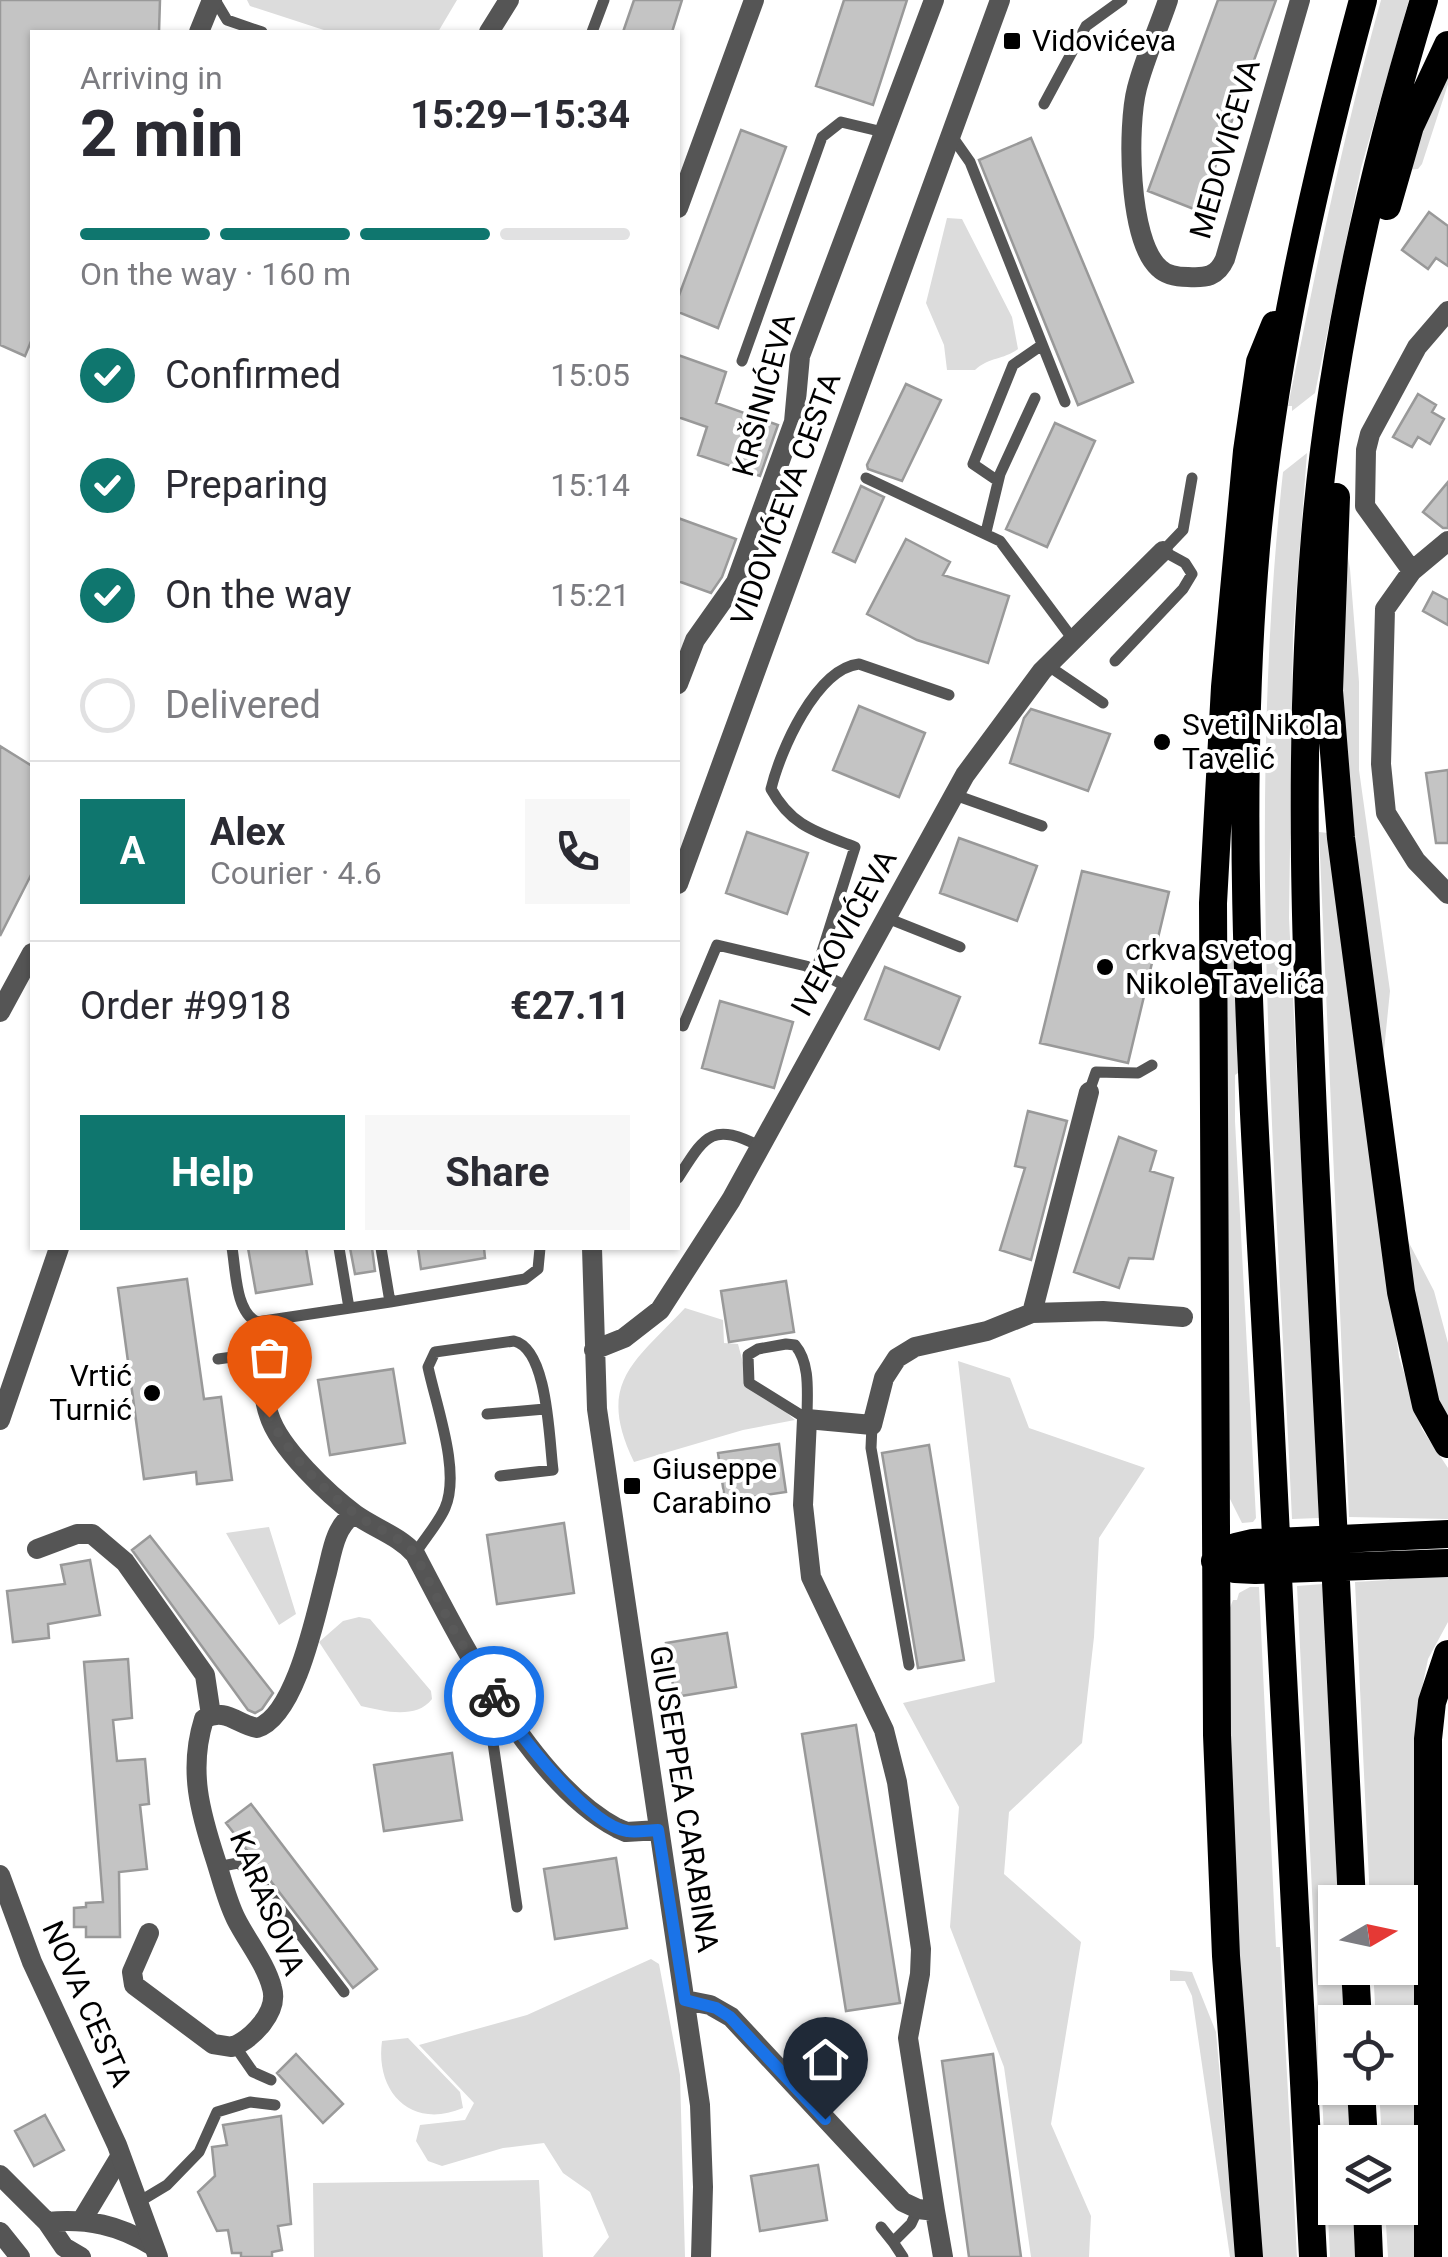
<!DOCTYPE html>
<html lang="en">
<head>
<meta charset="utf-8">
<style>
  :root { --surface:#fff; --page:#f7f7f7; --text:#2b2b33; --muted:#7c7c81; --line:#e1e1e2; --accent:#0f766e }
  body { margin:0; font-family:Roboto,sans-serif; background:var(--page); color:var(--text); height:100vh; display:flex; flex-direction:column; font-size:38px; white-space:nowrap }
  * { box-sizing:border-box; margin:0 }
  p { font-size:32px; color:var(--muted) }
  .icon { flex:none; width:55px; height:55px; fill:none; stroke:currentColor; stroke-width:2; stroke-linecap:round; stroke-linejoin:round }
  .map { position:relative; flex:1; overflow:hidden }
  .details { position:absolute; left:30px; top:30px; width:650px; height:1220px; display:flex; flex-direction:column; background:var(--surface); border-radius:0px; box-shadow:0 2px 8px #0004 }
  .details>* { flex:none }
  .needle { width:65px; rotate:81deg }
  .controls { position:absolute; left:1318px; top:1885px; display:grid; gap:20px }
  .controls a { display:grid; place-items:center; width:100px; height:100px; border-radius:0px; background:var(--surface); box-shadow:0 2px 8px #0004; font-size:50px }
  .pin { position:absolute; display:grid; place-items:center; width:85px; height:85px; color:#fff; margin:-102px -42px; border-radius:50% 50% 50% 0; rotate:-45deg; box-shadow:0 0 10px #0007 }
  .pin .icon { rotate:45deg }
  .courier { position:absolute; display:grid; place-items:center; width:100px; height:100px; margin:-50px; border:8px solid #1a73e8; border-radius:50%; background:#fff; color:#222; box-shadow:0 2px 12px #0007 }
  .head em { font-style:normal; font-weight:700 }
  .head div { display:flex; flex-direction:column-reverse }
  .head { display:flex; align-items:center; justify-content:space-between; height:170px; padding:0 50px }
  h1 { font-size:65px; font-weight:700; line-height:75px }
  .bar { display:grid; grid-template-columns:repeat(4,1fr); gap:15px 10px; align-content:center; height:120px; padding:0 50px }
  .bar i { height:12px; border-radius:8px; background:var(--line) }
  .bar .current { background:var(--accent) }
  .bar p { grid-column:span 4 }
  .line { display:flex; align-items:center; gap:25px; padding:0 50px; border-top:2px solid var(--line) }
  .line div { flex:1 }
  .round { display:grid; place-items:center; flex:none; width:105px; height:105px; border-radius:0px; background:var(--page) }
  ol { padding:0 50px; list-style:none }
  li { display:flex; align-items:center; gap:30px; height:110px }
  li p { margin-inline-start:auto }
  li .icon { padding:10px; border-radius:50%; background:var(--accent); color:#fff; stroke-width:4 }
  li:last-child { color:var(--muted) }
  li i { width:55px; height:55px; border:5px solid var(--line); border-radius:50% }
  .cta { display:flex; gap:20px; margin-top:auto; padding:20px 50px }
  .cta a { flex:1; height:115px; border-radius:0px; background:var(--accent); color:#fff; font-size:40px; font-weight:700; line-height:115px; text-align:center }
  .cta a+a { background:var(--page); color:var(--text) }
  .map>svg:first-child { display:block }
  .green { fill:#dcdcdc }
  .building { fill:#c4c4c4; stroke:#999; stroke-width:2.5 }
  .lines { fill:none; stroke-linecap:round; stroke-linejoin:round }
  .service { stroke:#555; stroke-width:11 }
  .minor { stroke:#555; stroke-width:20 }
  .tertiary { stroke:#555; stroke-width:20 }
  .trunk { stroke:#000; stroke-width:28 }
  .done { stroke:#595959; stroke-width:10; stroke-dasharray:0 18 }
  .route { stroke:#1a73e8; stroke-width:12 }
  .poi-dot { fill:#000; stroke:#fff; stroke-width:4 }
  .labels { text-anchor:middle; stroke-width:8; stroke-linejoin:round; paint-order:stroke }
  .poi-label { font-size:30px; fill:#000; stroke:#fff; text-anchor:start }
  .street-label { font-size:30px; fill:#000; stroke:#fff }
</style>
</head>
<body>
<div class="map">
<svg width="1448" height="2257" viewBox="0 0 1448 2257">
  <rect width="100%" height="100%" fill="#fff"/>
  <!-- green -->
  <path class="green" d="M247,0h210l-19,32h-108l-80,-26z
    M1381,0h28l-48,168 -46,225 -23,18v-5h-4c28,-136 55,-271 93,-406z
    M1448,67v17l-26,80 -4,5 -12,1z
    M947,218l15,1 50,98 6,32c-15,11 -29,8 -43,21h-28l-3,-25 -18,-42z
    M1307,453l-14,183 -4,282 30,600 -27,1c-16,-349 -47,-698 -9,-1047z
    M1346,547l4,22 9,113v88l31,221 -8,79 -44,-370z
    M1319,832l9,1 71,524 23,72 26,39v51l-99,-2z
    M1226,943l8,5 4,125 -3,2v46l21,397 -3,4 -11,1 -17,-34z
    M1406,1237l28,54 14,52v83l-28,-83z
    M685,1308l38,12 1,23 14,1 9,34 48,42 -52,10 -109,32c-38,-79 -1,-99 51,-154z
    M958,1361l52,17 19,50 116,40 -46,70 -5,99 -12,106 -73,69 -5,62 77,68 -30,182 40,92 -2,41h-58l-27,-190 -54,-140 9,-120 -56,-104 92,-21z
    M269,1527l27,87 -17,11 -53,-92z
    M1392,1574l56,2v46l-20,37 -8,39v559h-32l-3,-49h15v-66h-18l-3,-54h21v-66h-24l-3,-54h27v-66h-30l-15,-320 34,-2z
    M1323,1584l15,318h-3v66h6l3,54h-9v66h12l3,54h-15v66h18l2,49h-25l-33,-671z
    M1250,1587h9l17,360h4l17,310h-36l-25,-286 -10,-353 7,-18h4l2,-7z
    M359,1617l11,2 61,72 1,8c-16,21 -49,12 -71,7l-42,-64 24,-21z
    M651,1959l8,5 21,111 5,182h-92l16,-20 -19,-45 -27,-19 -19,-30 -41,5 -61,18 -14,-5 -12,-20 4,-16 45,-5 9,-17 -55,-58 108,-30z
    M1170,1970l22,2 24,60 20,225h-6l-38,-261 -7,-15h-15z
    M408,2038l52,54 3,16c-52,22 -88,-16 -81,-67z
    M539,2180l4,77h-229l-1,-74z"/>
  <!-- building -->
  <path class="building" d="M0,0h160l-1,32h-127v307l-7,17 -25,-11z
    M634,0h48l-10,32h-49z
    M844,0h63l-34,105 -57,-19z
    M1218,0h58l-77,211 -51,-20z
    M741,130l45,17 -68,181 -40,-16v-14z
    M1031,138l102,244 -55,23 -99,-245z
    M1429,212l19,14v40l-12,-8 -8,11 -26,-19z
    M678,355l48,17 -10,31 62,22 -18,51 -62,-21 9,-28 -29,-10z
    M906,384l35,16 -39,81 -34,-12 -1,-4z
    M1418,394l18,11 -4,7 12,7 -14,25 -12,-7 -6,10 -19,-10z
    M1055,423l40,18 -48,106 -41,-18z
    M1448,482v46h-5l-20,-16z
    M861,486l23,11 -29,65 -22,-10z
    M678,518l58,21 -14,38 -11,16 -33,-12z
    M906,539l44,23 -7,13 66,21 -21,67 -71,-23 -50,-26z
    M1433,592l15,8v25l-25,-14z
    M859,706l66,27 -26,64 -66,-27z
    M1031,709l79,25 -22,57 -78,-28 14,-45z
    M0,746l32,20v107l-32,63z
    M1448,770v73h-12l-10,-70z
    M747,832l61,21 -21,61 -61,-21z
    M959,838l78,28 -20,55 -77,-28z
    M1082,871l87,21 -41,171 -88,-20z
    M885,967l75,30 -21,52 -74,-30z
    M720,1001l73,21 -19,66 -72,-20z
    M1028,1111l39,10 -36,139 -31,-10 25,-82 -10,-2z
    M1119,1137l37,14 -6,20 23,7 -20,81 -24,-1 -10,30 -45,-16z
    M248,1248h58l6,36 -56,9z
    M350,1248h22l3,23 -20,3z
    M418,1248h66l1,10 -64,11z
    M187,1279l17,120 17,-2 11,83 -35,4 -1,-12 -52,7 -26,-191z
    M786,1281l8,51 -65,10 -8,-51z
    M393,1369l12,74 -75,12 -12,-75z
    M779,1444l7,48 -61,9 -7,-48z
    M929,1445l35,215 -46,8 -36,-215z
    M564,1523l10,70 -77,11 -10,-69z
    M150,1536l123,157 -11,16 -7,4 -7,-3 -116,-160z
    M90,1560l10,55 -52,9 1,14 -36,4 -6,-51 58,-7 -4,-19z
    M727,1633l9,54 -61,10 -9,-54z
    M128,1659l4,59 -19,2 4,41 28,-2 4,45 -9,1 7,64 -28,3 1,65h-34v-10h-12v-19l12,-1v-4l17,-1 -19,-240z
    M856,1725l44,278 -54,8 -44,-277z
    M452,1753l10,67 -78,11 -10,-66z
    M251,1804l126,165 -24,19 -127,-165z
    M616,1858l11,70 -72,11 -11,-70z
    M296,2054l47,50 -20,19 -46,-50z
    M993,2054l28,203h-52l-27,-196z
    M45,2115l19,35 -30,16 -19,-35z
    M281,2116l10,108 -13,2 4,24 -10,2v5h-31v-4h-9l-4,-23 -11,1 -19,-39 17,-16 -3,-29 15,-2 -4,-20z
    M818,2165l9,55 -67,11 -9,-55z"/>
  <g class="lines">
    <!-- service -->
    <path class="service" d="M215,0l12,20 35,12
      M592,32l12,-32
      M1044,104l42,-78 36,-26
      M951,135l19,27 95,240
      M742,361l80,-224 19,-15 42,10
      M866,478l134,63 72,97
      M998,481l-25,-17 40,-99 29,-20
      M986,532l14,-58 35,-76
      M1115,661l68,-72 9,-15 -7,-11 -22,-12 20,-21 9,-52
      M1047,665l56,38
      M955,795l87,31
      M887,918l73,29
      M816,971l39,-124c-38,-15 -63,-20 -84,-58 9,-38 45,-120 88,-125l90,31
      M683,1026l34,-81 89,21 42,21
      M1089,1092l7,-20 42,1 14,-8
      M678,1178c27,-42 33,-57 83,-31
      M232,1248c4,22 3,63 25,74l133,-20
      M339,1248l10,60
      M381,1248l9,54 135,-23 13,-10 2,-21
      M786,1344l9,1c16,19 12,49 12,74l-58,-36 -1,-28 10,-6z
      M218,1359l44,-6
      M487,1414l58,-5
      M872,1425l-1,23 38,217
      M415,1554c9,-15 23,-30 30,-46 16,-36 -9,-103 -17,-141l7,-15 79,-11c34,8 35,98 39,129l-53,6
      M509,1718l-17,18 25,171
      M217,1867l21,-4 16,11 90,118
      M235,2046l18,26 18,8
      M137,2203l30,-18 32,-33 18,-40 33,-10 25,3
      M881,2227l12,15
      M903,2257l-10,-15 18,-18 7,-15"/>
    <!-- minor -->
    <path class="minor" d="M1168,0c-10,30 -23,57 -31,88 -10,38 -9,152 22,180 7,7 19,9 29,9 18,1 29,0 37,-18l75,-259
      M199,32l13,-32
      M678,208l76,-208
      M1448,311l-31,36 -47,87 -4,16 -1,56 47,65 -27,38 -4,155 5,49 30,48 32,33
      M1412,571l36,-30
      M678,684l17,-44 41,-58 58,-160 6,-66 134,-356
      M678,884l322,-884
      M0,1012l32,-59
      M592,1248l5,161 103,696 3,82 -2,70
      M1032,1313l57,-221
      M294,1347l-32,6c1,21 0,42 7,62 10,33 60,80 87,100 20,14 43,21 59,39 44,84 116,229 202,274l9,4 33,-2
      M594,1350l30,-12 36,-28 71,-110 234,-425 77,-104 121,-120
      M37,1549l40,-15h15l33,28 80,113 6,40
      M149,1933l-17,39 2,13 79,59 19,3c20,-8 47,-35 40,-59 -6,-24 -25,-47 -36,-69 -9,-18 -14,-39 -20,-58 -16,-49 -28,-91 -12,-142 21,-12 33,5 53,9 39,-12 59,-115 69,-152 6,-22 8,-49 28,-62
      M685,2000l25,5 21,12 172,185 15,7 17,2 8,46
      M0,2175l47,47 17,25 17,10
      M935,2211l-27,-173 12,-64 1,-25 -24,-167 -13,-52 -73,-153 -8,-72 4,-86 65,6 12,-47 13,-20 18,-11 72,-16 45,-18 71,-2 80,6
      M82,2220l38,-63
      M47,2222c40,-4 72,3 106,24
      M0,2232l20,25"/>
    <!-- tertiary -->
    <path class="tertiary" d="M489,32l20,-32
      M0,1420l59,-172
      M0,1875l32,87 85,183 41,112"/>
    <!-- trunk -->
    <path class="trunk" d="M1387,206l23,-80 38,-81
      M1336,497l-7,194 12,147 60,454 25,113 22,39
      M1215,1561l21,-14 17,-4 195,-9
      M1215,1561l20,8 20,1 193,-7
      M1352,1902c-12,-240 -25,-480 -36,-721 -10,-215 -19,-429 -1,-644 15,-182 56,-363 109,-537
      M1355,1968l3,54
      M1361,2088l3,54
      M1367,2208l2,49
      M1249,2257l-23,-301 -9,-221 -4,-832 12,-216 22,-236 13,-89 15,-37
      M1313,2257c-16,-281 -29,-562 -43,-843 -14,-287 -39,-579 -14,-866 17,-187 58,-367 107,-548
      M1428,2257v-518l4,-37 16,-48"/>
  </g>
  <g class="lines">
    <!-- done -->
    <path class="done" d="M269,1417c20,37 54,74 88,98 19,14 43,21 58,39l38,75 41,67"/>
    <!-- route -->
    <path class="route" d="M494,1696c21,33 94,130 133,135 9,2 22,-1 31,-1l27,170 31,8 14,9 95,102"/>
  </g>
  <!-- markers -->
  <g class="poi-dot">
    <rect x="1002" y="31" width="20" height="20" rx="5"/>
    <circle cx="1162" cy="742" r="10"/>
    <circle cx="1105" cy="967" r="10"/>
    <circle cx="152" cy="1393" r="10"/>
    <rect x="622" y="1476" width="20" height="20" rx="5"/>
  </g>
  <g class="labels">
    <!-- poi labels -->
    <g class="poi-label">
      <text x="1032" y="51">Vidovićeva</text>
      <text x="1182" y="735">Sveti Nikola<tspan x="1182" dy="34">Tavelić</tspan></text>
      <text x="1125" y="960">crkva svetog<tspan x="1125" dy="34">Nikole Tavelića</tspan></text>
      <text x="132" y="1386" text-anchor="end">Vrtić<tspan x="132" dy="34">Turnić</tspan></text>
      <text x="652" y="1479">Giuseppe<tspan x="652" dy="34">Carabino</tspan></text>
    </g>
    <!-- street labels -->
    <g class="street-label">
      <text transform="translate(1225 149) rotate(-74)" y="10">MEDOVIĆEVA</text>
      <text transform="translate(764 395) rotate(-75)" y="10">KRŠINIĆEVA</text>
      <text transform="translate(786 499) rotate(-70)" y="10">VIDOVIĆEVA CESTA</text>
      <text transform="translate(844 933) rotate(-61)" y="10">IVEKOVIĆEVA</text>
      <text transform="translate(684 1799) rotate(81)" y="10">GIUSEPPEA CARABINA</text>
      <text transform="translate(267 1903) rotate(68)" y="10">KARASOVA</text>
      <text transform="translate(87 2004) rotate(66)" y="10">NOVA CESTA</text>
    </g>
  </g>
</svg>
<div class="controls">
<a><svg class="needle" viewBox="-14 -14 28 28"><path d="M0-13l5 13h-10z" fill="#e53935"/><path d="M0 13l5-13h-10z" fill="#7c7c81"/></svg></a>
<a><svg class="icon" aria-label="locate" viewBox="0 0 24 24"><circle cx="12" cy="12" r="6"/><path d="M12 2v4M12 18v4M2 12h4M18 12h4"/></svg></a>
<a><svg class="icon" aria-label="layers" viewBox="0 0 24 24"><path d="M12 4l9 5-9 5-9-5zM3 14l9 5 9-5"/></svg></a>
</div>
<div class="pin" style="left:269px;top:1417px;background:#ea580c"><svg class="icon" aria-label="bag" viewBox="0 0 24 24"><path d="M5 8h14l-1 12H6zM9 8a3 3 0 0 1 6 0"/></svg></div>
<div class="pin" style="left:825px;top:2119px;background:#1f2937"><svg class="icon" aria-label="home" viewBox="0 0 24 24"><path d="M3 11l9-7 9 7M6 9v11h12V9"/></svg></div>
<div class="courier" style="left:494px;top:1696px"><svg class="icon" aria-label="bike" viewBox="0 0 24 24"><circle cx="6" cy="16" r="4"/><circle cx="18" cy="16" r="4"/><path d="M6 16l4-8h5l3 8M10 8l3 8H6M13 5h3"/></svg></div>
<section class="details">
<div class="head"><div><h1>2 min</h1><p>Arriving in</p></div><em>15:29–15:34</em></div>
<div class="bar"><i class="current"></i><i class="current"></i><i class="current"></i><i></i><p>On the way · 160 m</p></div>
<ol>
<li><svg class="icon" aria-label="check" viewBox="0 0 24 24"><path d="M5 12l5 5 9-10"/></svg>Confirmed<p>15:05</p></li>
<li><svg class="icon" aria-label="check" viewBox="0 0 24 24"><path d="M5 12l5 5 9-10"/></svg>Preparing<p>15:14</p></li>
<li><svg class="icon" aria-label="check" viewBox="0 0 24 24"><path d="M5 12l5 5 9-10"/></svg>On the way<p>15:21</p></li>
<li><i></i>Delivered</li>
</ol>
<div class="line" style="height:180px"><b class="round" style="background:var(--accent);color:#fff">A</b><div><b>Alex</b><p>Courier · 4.6</p></div><a class="round"><svg class="icon" aria-label="phone" viewBox="0 0 24 24"><path d="M5 4h4l2 5-3 2q2 4 5 5l2-3 5 2v4C11 20 4 13 5 4z"/></svg></a></div>
<div class="line" style="height:130px"><div>Order #9918</div><b>€27.11</b></div>
<div class="cta"><a>Help</a><a>Share</a></div>
</section>
</div>
</body>
</html>
